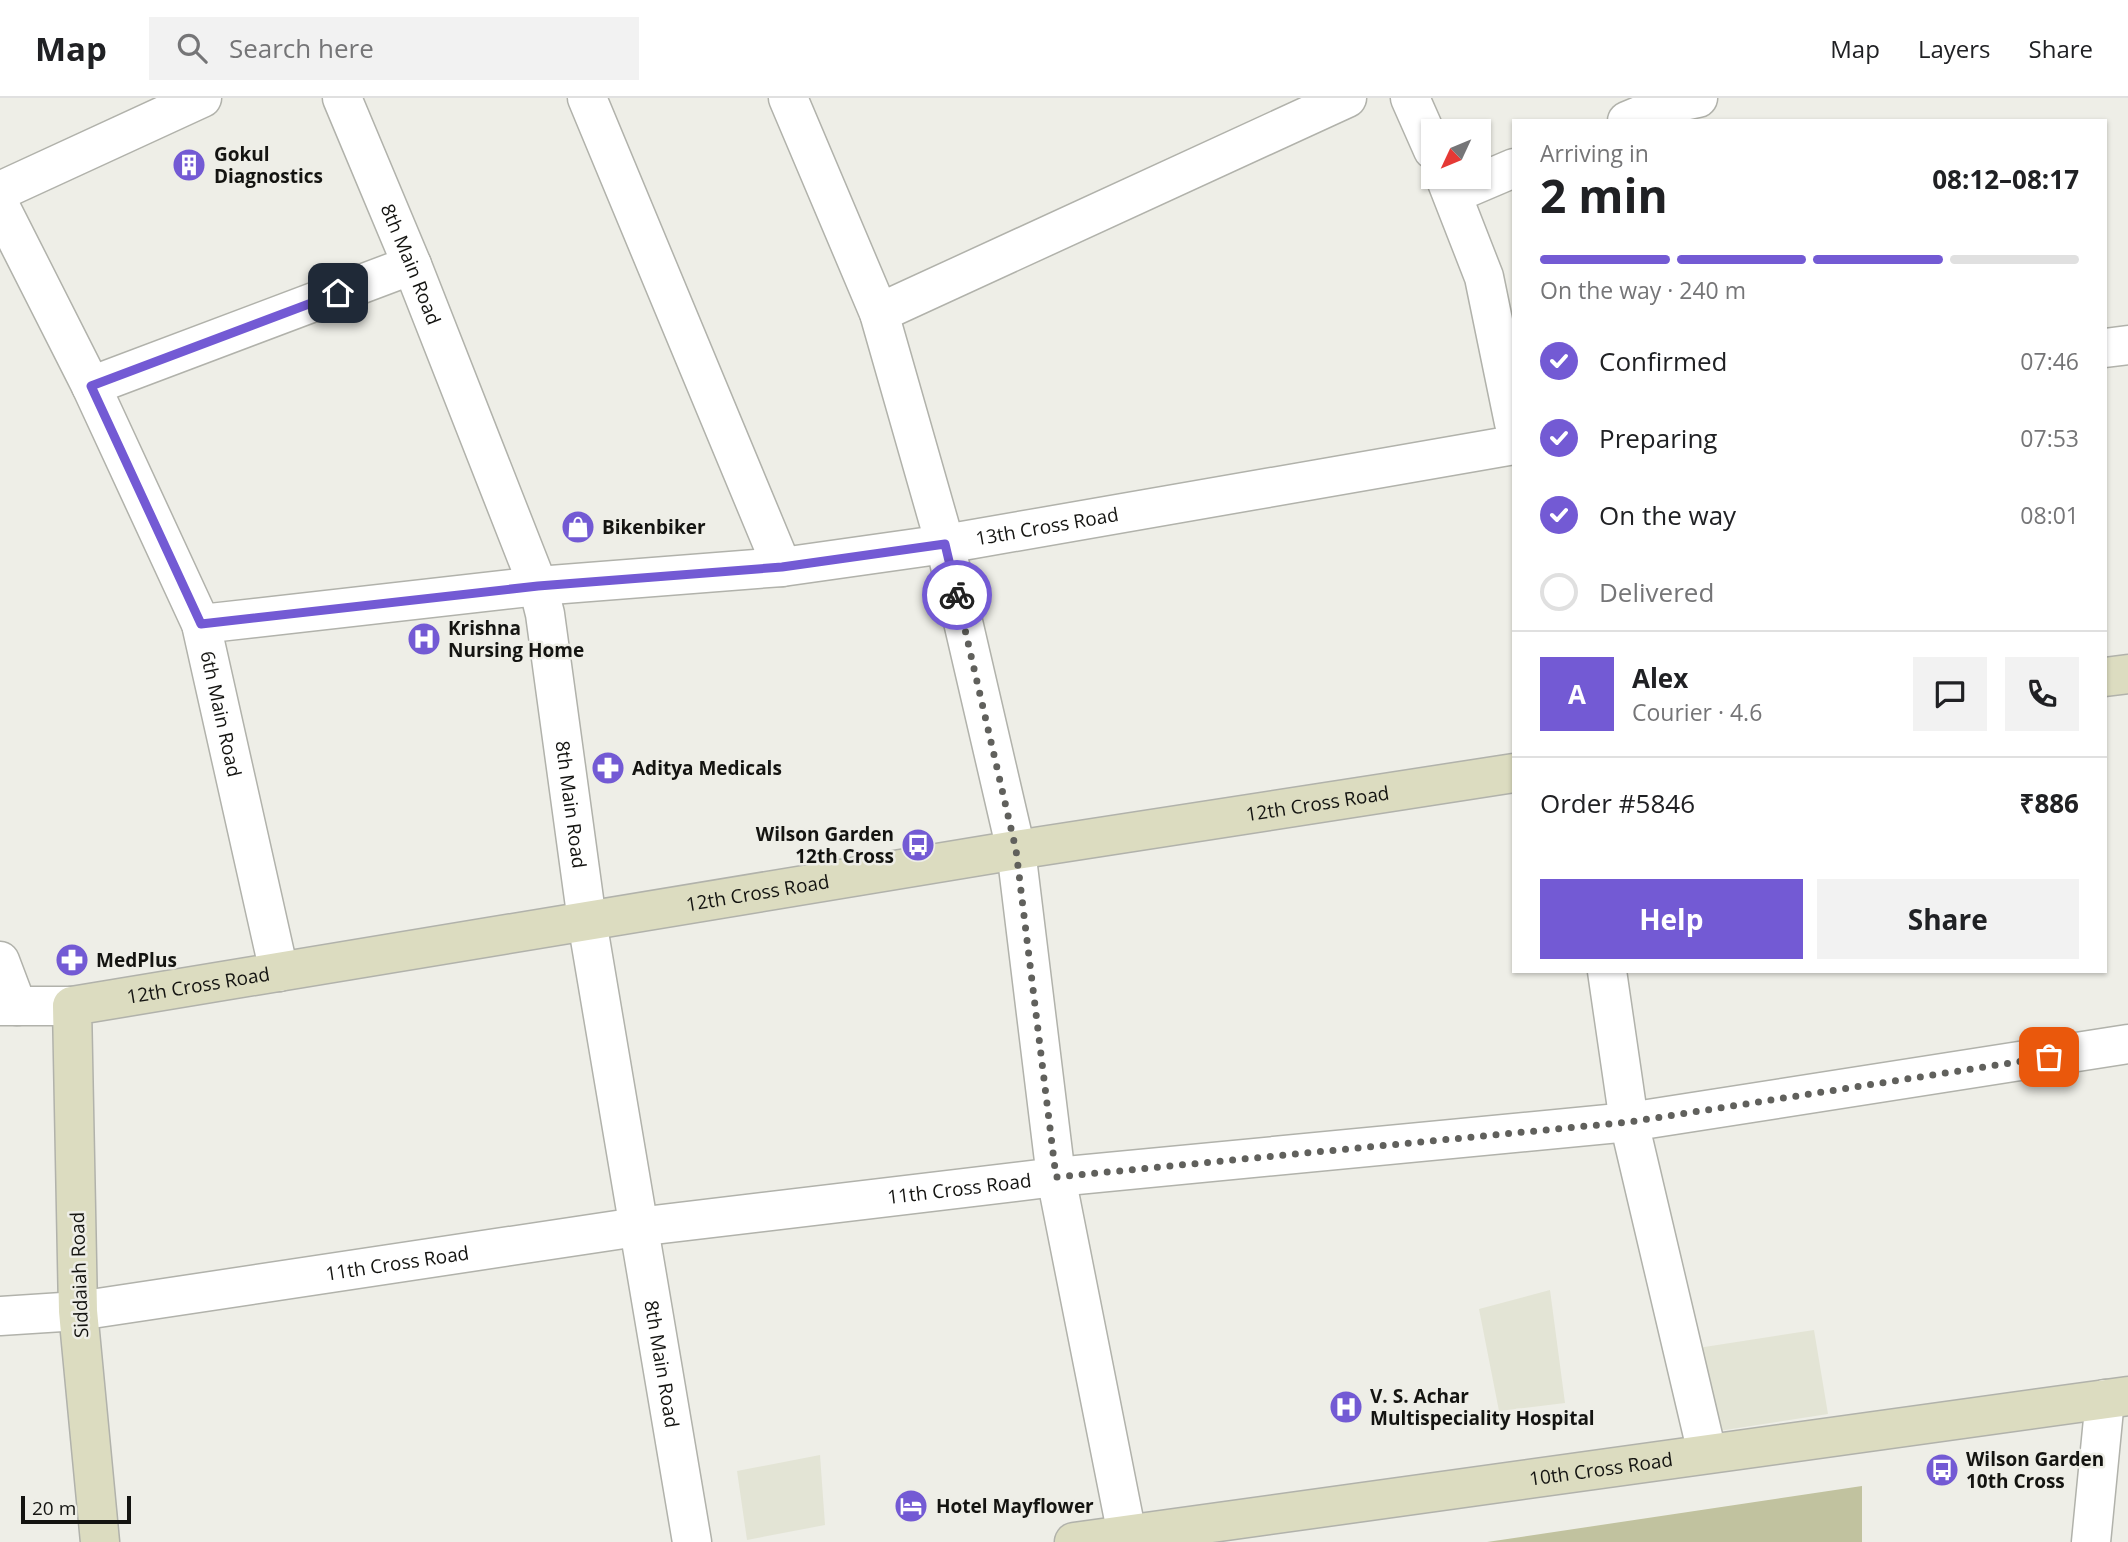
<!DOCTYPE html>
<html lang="en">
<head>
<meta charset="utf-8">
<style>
  :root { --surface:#fff; --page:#f2f2f2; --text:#202124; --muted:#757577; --line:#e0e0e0; --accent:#735ad4 }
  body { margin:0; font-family:"Open Sans",sans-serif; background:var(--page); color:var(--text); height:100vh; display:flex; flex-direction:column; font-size:26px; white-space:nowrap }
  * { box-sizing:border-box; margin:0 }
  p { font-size:23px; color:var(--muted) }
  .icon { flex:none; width:38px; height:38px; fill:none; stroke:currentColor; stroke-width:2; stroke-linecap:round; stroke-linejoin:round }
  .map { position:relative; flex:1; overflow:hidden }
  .panel { position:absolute; left:1512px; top:21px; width:595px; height:854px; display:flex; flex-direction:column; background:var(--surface); border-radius:0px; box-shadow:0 2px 5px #0004 }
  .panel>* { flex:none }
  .needle { width:46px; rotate:226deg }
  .buttons { position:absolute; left:1421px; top:21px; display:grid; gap:14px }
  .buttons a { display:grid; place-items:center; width:70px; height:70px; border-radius:0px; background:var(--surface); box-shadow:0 2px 5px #0004; font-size:35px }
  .scale { position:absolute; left:21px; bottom:18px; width:110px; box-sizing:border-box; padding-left:7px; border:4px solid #141411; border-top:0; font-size:19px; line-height:24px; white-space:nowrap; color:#141411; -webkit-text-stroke:5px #eeeee7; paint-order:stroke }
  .pin { position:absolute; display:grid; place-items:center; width:60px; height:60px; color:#fff; margin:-30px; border-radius:14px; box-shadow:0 4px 10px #0006 }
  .courier { position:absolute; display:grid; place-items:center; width:70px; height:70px; margin:-35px; border:5px solid #735ad4; border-radius:50%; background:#fff; color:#222; box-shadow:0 2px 9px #0007 }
  .head em { font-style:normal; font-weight:700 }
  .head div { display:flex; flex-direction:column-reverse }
  .head { display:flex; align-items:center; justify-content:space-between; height:119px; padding:0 28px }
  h1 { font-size:46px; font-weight:700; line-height:52px }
  .bar { display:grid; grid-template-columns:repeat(4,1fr); gap:10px 7px; align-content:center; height:84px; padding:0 28px }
  .bar i { height:9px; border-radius:5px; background:var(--line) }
  .bar .selected { background:var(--accent) }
  .bar p { grid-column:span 4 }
  .line { display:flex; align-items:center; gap:18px; padding:0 28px; border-top:2px solid var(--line) }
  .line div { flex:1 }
  .round { display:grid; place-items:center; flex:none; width:74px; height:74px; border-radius:0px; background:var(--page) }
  ol { padding:0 28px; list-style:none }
  li { display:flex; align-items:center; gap:21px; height:77px }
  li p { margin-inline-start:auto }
  li .icon { padding:7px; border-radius:50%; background:var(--accent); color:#fff; stroke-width:4 }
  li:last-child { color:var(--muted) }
  li i { width:38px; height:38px; border:4px solid var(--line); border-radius:50% }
  .action { display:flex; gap:14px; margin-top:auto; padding:14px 28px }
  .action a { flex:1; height:80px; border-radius:0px; background:var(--accent); color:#fff; font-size:28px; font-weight:700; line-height:80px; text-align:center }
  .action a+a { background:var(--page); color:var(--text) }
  header { display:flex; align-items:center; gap:42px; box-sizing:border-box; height:98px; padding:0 35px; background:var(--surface); border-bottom:2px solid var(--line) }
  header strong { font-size:33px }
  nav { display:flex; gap:38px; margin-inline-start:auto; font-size:24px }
  .search { width:490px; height:63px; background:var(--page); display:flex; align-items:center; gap:18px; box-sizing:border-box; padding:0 24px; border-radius:0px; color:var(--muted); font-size:26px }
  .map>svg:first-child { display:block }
  .built { fill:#e3e4d5 }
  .green { fill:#c1c29f }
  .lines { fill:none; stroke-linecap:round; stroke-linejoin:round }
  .minor-casing { stroke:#b1b2ab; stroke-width:41 }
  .tertiary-casing { stroke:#b1b2ab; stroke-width:41 }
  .secondary-casing { stroke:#b1b2ab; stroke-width:41 }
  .minor { stroke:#fff; stroke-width:38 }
  .tertiary { stroke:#fff; stroke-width:38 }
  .secondary { stroke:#dcdcc0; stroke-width:38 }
  .done { stroke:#60605c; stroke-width:7; stroke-dasharray:0 12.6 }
  .route { stroke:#735ad4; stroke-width:9 }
  .labels { text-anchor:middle; stroke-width:5; stroke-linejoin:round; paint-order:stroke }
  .poi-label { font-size:19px; font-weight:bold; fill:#141411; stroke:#eeeee7; text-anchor:start }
  .street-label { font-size:19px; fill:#141411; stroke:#eeeee7 }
</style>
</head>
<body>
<header>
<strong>Map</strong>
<div class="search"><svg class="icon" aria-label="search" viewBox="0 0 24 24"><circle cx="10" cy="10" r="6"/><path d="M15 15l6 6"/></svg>Search here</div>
<nav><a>Map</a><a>Layers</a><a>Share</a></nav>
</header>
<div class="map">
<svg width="2128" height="1444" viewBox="0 0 2128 1444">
  <rect width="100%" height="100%" fill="#eeeee7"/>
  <!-- built -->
  <path class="built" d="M1550,1192l15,113 -66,8 -20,-102z
    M1814,1232l14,84 -116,18 -14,-84z
    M820,1357l5,70 -78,15 -10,-69z"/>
  <!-- green -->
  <path class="green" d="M1862,1388v56h-375z"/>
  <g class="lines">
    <defs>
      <g id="minor">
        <path d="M587,0l195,469"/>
        <path d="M788,0l91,215 66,231 71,306 40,327 71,358"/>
        <path d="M1410,0l23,52"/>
        <path d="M1627,23l38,-16 33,-7"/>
        <path d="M1445,79l39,100 30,146"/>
        <path d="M0,93l202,-93"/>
        <path d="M1453,96l61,-26"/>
        <path id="s1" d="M0,108l91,180 110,238 78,348"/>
        <path d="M879,215l468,-215"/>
        <path d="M2105,250l23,-3"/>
        <path d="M91,288l321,-121"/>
        <path id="s2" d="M201,526l337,-38 244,-19 163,-23 569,-99"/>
        <path d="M0,863l17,45"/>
        <path d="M1607,873l22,151 78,331"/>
        <path d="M0,908h72"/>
        <path id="s3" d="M0,1218l78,-5 559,-84 419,-50 573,-55 499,-78"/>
        <path d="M2091,1444l14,-143"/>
      </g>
      <g id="tertiary">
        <path id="s4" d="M342,0l70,167 126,321 7,28 42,307 105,621"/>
      </g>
      <g id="secondary">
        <path d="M2105,579l23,-3"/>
        <path id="s5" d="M100,1444l-22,-231 -6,-305 944,-156 498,-77"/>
        <path id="s6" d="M1074,1444l1054,-146"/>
      </g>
    </defs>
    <!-- minor casing -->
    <use href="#minor" class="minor-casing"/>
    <!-- tertiary casing -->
    <use href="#tertiary" class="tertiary-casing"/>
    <!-- secondary casing -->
    <use href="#secondary" class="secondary-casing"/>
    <!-- minor -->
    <use href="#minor" class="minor"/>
    <!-- tertiary -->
    <use href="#tertiary" class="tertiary"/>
    <!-- secondary -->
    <use href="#secondary" class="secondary"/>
  </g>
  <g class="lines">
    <!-- done -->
    <path class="done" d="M957,497l59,255 40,327 573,-55 420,-65"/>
    <!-- route -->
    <path class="route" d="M338,195l-247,93 110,238 337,-38 244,-19 163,-23 12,51"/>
  </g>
  <!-- icons -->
  <defs>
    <symbol id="building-disc" viewBox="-11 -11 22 22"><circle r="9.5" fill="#735ad4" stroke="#eeeee7"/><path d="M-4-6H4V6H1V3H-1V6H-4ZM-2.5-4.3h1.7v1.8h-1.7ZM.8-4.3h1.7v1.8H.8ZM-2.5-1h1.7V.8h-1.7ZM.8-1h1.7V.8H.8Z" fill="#fff"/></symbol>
    <symbol id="shop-disc" viewBox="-11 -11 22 22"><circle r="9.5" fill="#735ad4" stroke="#eeeee7"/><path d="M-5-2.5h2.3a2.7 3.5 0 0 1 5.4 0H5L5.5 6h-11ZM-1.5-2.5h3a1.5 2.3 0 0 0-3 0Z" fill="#fff"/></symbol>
    <symbol id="hospital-disc" viewBox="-11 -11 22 22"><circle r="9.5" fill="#735ad4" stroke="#eeeee7"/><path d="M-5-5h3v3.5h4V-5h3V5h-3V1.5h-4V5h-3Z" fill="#fff"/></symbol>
    <symbol id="pharmacy-disc" viewBox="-11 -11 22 22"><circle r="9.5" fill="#735ad4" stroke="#eeeee7"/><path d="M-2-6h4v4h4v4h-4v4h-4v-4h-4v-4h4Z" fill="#fff"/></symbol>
    <symbol id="bus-disc" viewBox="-11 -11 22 22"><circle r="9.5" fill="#735ad4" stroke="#eeeee7"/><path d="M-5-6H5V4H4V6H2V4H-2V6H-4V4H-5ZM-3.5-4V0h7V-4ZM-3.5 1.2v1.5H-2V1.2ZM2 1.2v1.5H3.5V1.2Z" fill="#fff"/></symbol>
    <symbol id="hotel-disc" viewBox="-11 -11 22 22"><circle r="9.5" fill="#735ad4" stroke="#eeeee7"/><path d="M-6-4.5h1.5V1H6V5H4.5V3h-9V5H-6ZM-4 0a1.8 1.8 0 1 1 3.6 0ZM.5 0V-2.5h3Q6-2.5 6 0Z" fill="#fff"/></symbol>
  </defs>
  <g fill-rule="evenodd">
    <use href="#building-disc" x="170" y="48" width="38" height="38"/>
    <use href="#shop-disc" x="559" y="410" width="38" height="38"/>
    <use href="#hospital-disc" x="405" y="522" width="38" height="38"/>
    <use href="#pharmacy-disc" x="589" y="651" width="38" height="38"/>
    <use href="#bus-disc" x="899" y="728" width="38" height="38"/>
    <use href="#pharmacy-disc" x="53" y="843" width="38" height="38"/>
    <use href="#hospital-disc" x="1327" y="1290" width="38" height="38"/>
    <use href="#bus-disc" x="1923" y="1353" width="38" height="38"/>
    <use href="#hotel-disc" x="892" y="1389" width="38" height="38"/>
  </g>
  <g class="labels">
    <!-- poi labels -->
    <g class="poi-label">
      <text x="214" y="63">Gokul<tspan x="214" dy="22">Diagnostics</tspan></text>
      <text x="602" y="436">Bikenbiker</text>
      <text x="448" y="537">Krishna<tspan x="448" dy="22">Nursing Home</tspan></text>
      <text x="632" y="677">Aditya Medicals</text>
      <text x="894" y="743" text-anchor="end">Wilson Garden<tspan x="894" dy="22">12th Cross</tspan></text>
      <text x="96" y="869">MedPlus</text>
      <text x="1370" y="1305">V. S. Achar<tspan x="1370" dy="22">Multispeciality Hospital</tspan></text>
      <text x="1966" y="1368">Wilson Garden<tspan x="1966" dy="22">10th Cross</tspan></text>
      <text x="936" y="1415">Hotel Mayflower</text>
    </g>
    <!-- street labels -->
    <g class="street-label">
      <text dy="7" stroke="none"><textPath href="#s4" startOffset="180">8th Main Road</textPath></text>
      <text dy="7" stroke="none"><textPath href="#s2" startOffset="852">13th Cross Road</textPath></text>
      <text dy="7" stroke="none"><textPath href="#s1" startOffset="556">6th Main Road</textPath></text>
      <text dy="7" stroke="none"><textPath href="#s5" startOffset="1799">12th Cross Road</textPath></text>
      <text dy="7" stroke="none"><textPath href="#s4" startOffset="747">8th Main Road</textPath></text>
      <text dy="7" stroke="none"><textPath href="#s5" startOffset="1232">12th Cross Road</textPath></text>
      <text dy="7" stroke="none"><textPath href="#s5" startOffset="665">12th Cross Road</textPath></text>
      <text dy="7" stroke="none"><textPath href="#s3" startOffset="968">11th Cross Road</textPath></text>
      <text dy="7" stroke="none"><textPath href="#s3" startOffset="401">11th Cross Road</textPath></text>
      <text transform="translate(79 1177) rotate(-92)" y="7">Siddaiah Road</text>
      <text dy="7" stroke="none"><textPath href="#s4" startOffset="1314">8th Main Road</textPath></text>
      <text dy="7" stroke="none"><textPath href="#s6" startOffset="532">10th Cross Road</textPath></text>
    </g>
  </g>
</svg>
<div class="buttons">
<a><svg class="needle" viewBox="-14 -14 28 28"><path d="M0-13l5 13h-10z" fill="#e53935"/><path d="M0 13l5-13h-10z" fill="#757577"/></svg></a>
</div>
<div class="scale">20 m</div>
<div class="pin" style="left:2049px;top:959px;background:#ea580c"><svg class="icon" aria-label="bag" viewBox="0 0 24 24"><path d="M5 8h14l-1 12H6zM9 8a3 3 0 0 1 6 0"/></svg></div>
<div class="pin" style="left:338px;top:195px;background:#1f2937"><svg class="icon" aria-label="home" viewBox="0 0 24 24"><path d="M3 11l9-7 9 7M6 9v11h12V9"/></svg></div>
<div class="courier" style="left:957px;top:497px"><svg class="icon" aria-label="bike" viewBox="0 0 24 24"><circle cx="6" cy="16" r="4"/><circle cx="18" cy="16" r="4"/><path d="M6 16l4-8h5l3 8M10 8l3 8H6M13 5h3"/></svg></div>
<section class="panel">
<div class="head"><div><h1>2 min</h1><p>Arriving in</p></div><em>08:12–08:17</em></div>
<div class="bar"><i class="selected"></i><i class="selected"></i><i class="selected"></i><i></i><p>On the way · 240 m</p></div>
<ol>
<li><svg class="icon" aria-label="check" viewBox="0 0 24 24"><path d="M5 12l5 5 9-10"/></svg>Confirmed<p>07:46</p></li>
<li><svg class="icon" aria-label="check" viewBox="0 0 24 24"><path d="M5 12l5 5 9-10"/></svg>Preparing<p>07:53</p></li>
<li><svg class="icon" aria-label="check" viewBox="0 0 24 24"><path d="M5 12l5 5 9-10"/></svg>On the way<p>08:01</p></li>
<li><i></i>Delivered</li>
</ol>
<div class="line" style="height:126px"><b class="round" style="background:var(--accent);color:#fff">A</b><div><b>Alex</b><p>Courier · 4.6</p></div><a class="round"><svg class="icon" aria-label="chat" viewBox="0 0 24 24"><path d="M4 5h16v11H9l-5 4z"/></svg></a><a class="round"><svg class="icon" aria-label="phone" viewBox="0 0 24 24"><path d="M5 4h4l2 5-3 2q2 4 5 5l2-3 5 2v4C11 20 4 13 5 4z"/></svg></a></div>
<div class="line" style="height:91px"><div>Order #5846</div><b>₹886</b></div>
<div class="action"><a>Help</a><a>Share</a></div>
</section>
</div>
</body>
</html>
